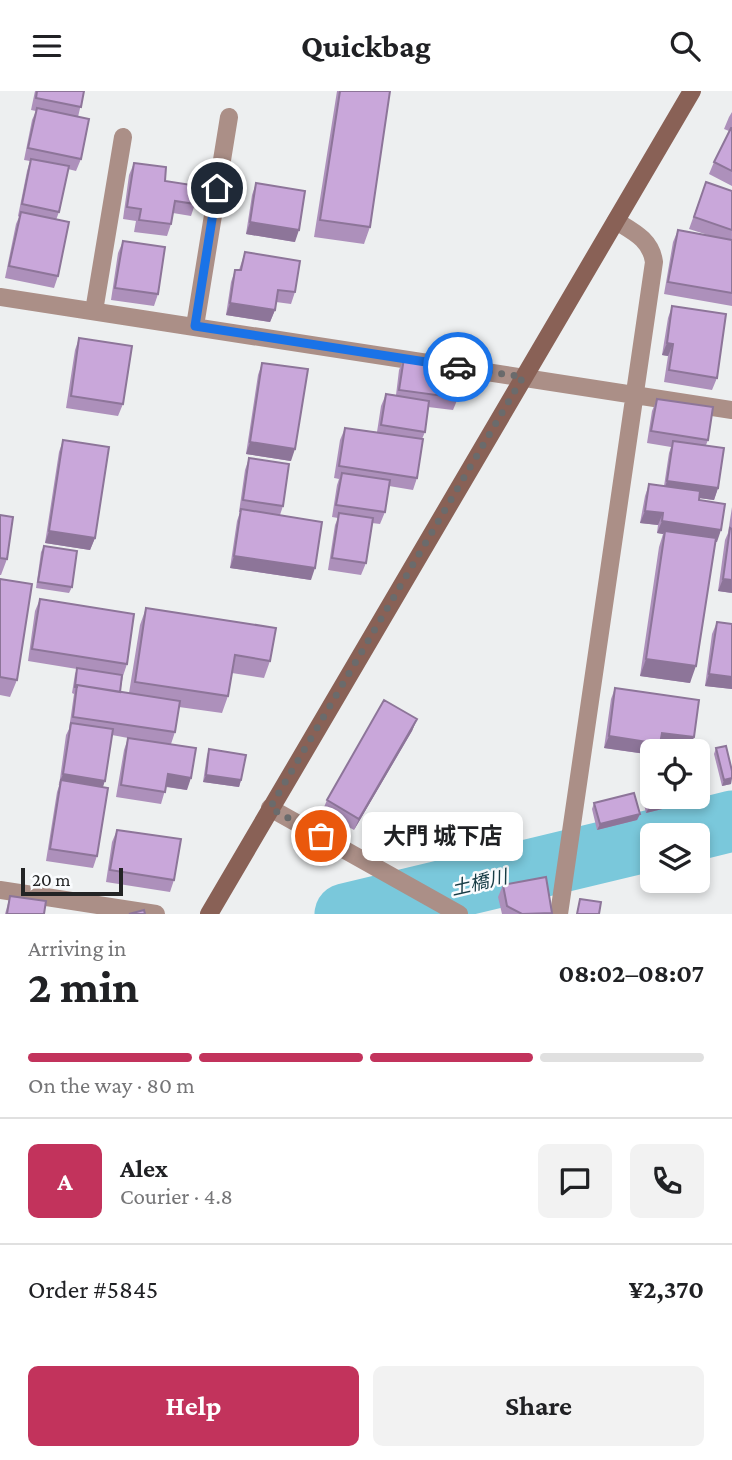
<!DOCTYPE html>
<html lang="en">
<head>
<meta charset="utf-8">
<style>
  :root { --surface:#fff; --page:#f2f2f2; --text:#202124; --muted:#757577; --line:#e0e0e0; --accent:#c2335c }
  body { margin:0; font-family:"Crimson Pro","Noto Sans JP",serif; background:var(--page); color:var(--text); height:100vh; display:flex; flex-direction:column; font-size:26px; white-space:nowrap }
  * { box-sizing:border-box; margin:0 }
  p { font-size:23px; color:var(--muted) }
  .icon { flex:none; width:38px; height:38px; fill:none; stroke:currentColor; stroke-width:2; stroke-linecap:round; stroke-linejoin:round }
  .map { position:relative; height:823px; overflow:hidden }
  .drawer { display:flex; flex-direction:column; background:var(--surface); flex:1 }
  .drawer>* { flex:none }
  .controls { position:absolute; left:640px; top:648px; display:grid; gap:14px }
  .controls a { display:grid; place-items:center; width:70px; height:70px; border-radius:10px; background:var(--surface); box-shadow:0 4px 10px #0003; font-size:35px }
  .scale { position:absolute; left:21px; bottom:18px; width:102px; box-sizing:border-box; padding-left:7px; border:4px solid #232425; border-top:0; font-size:19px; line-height:24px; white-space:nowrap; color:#232425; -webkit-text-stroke:5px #fafcfe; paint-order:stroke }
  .pin { position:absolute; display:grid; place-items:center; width:60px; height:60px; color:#fff; margin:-30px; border:4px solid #fff; border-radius:50%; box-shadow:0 2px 7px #0007 }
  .courier { position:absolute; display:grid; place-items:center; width:70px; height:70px; margin:-35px; border:5px solid #1a73e8; border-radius:50%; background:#fff; color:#222; box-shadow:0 2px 9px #0007 }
  .bubble { position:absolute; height:49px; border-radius:10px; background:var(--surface); box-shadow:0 4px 10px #0003; font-size:23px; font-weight:700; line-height:49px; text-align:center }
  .headline em { font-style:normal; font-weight:700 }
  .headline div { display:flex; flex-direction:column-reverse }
  .headline { display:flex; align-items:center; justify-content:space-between; height:119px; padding:0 28px }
  h1 { font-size:46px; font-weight:700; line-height:52px }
  .bar { display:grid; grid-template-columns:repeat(4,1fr); gap:10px 7px; align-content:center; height:84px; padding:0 28px }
  .bar i { height:9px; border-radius:5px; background:var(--line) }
  .bar .on { background:var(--accent) }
  .bar p { grid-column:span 4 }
  .line { display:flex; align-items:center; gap:18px; padding:0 28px; border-top:2px solid var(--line) }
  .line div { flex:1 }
  .round { display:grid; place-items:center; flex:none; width:74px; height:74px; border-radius:10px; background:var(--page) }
  .primary-button { display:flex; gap:14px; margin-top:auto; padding:14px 28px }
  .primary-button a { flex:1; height:80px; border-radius:10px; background:var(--accent); color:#fff; font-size:28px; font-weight:700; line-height:80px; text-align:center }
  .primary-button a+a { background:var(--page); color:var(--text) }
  header { display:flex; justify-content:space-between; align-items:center; height:91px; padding:0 28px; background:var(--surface); font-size:32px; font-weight:700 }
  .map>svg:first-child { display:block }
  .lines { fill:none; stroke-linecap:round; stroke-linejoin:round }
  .river { stroke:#7ac8db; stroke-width:61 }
  .street { stroke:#ab8f87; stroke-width:18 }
  .secondary { stroke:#896156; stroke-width:18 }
  .wall { fill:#ad90bb }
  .shaded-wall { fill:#8d7599 }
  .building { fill:#c9a7da; stroke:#8d7599; stroke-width:2 }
  .done { stroke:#6a6b6c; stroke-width:7; stroke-dasharray:0 12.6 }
  .route { stroke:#1a73e8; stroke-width:9 }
  .labels { text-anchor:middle; stroke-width:5; stroke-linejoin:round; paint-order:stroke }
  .water-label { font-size:19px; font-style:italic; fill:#173c45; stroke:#fafcfe }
</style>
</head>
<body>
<header><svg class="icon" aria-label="menu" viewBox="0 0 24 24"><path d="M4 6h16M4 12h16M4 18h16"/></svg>Quickbag<svg class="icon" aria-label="search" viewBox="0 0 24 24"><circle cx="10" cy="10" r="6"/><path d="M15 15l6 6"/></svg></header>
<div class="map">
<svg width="732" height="823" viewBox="0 0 732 823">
  <rect width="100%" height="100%" fill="#edeff0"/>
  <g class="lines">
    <!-- river -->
    <path class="river" d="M676,744l56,-14
      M345,823l308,-74"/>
    <!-- street -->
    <path class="street" d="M0,206l732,113
      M94,220l29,-174
      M195,235l34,-209
      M270,717l189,106
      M0,799l156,24
      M559,823l95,-652c-3,-22 -20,-30 -38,-41"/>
    <!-- secondary -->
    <path class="secondary" d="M209,823l483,-823"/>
  </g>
  <!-- wall -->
  <path class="wall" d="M35,0h49l-6,26 3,42 -5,12 -8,-2 -9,43 -3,8 2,56 -4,12 -49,-10 11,-54 3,-7 -1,-1 9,-45 3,-10 -6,-1 8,-40 4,-9 -5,-1z
    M337,0h53l-20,136 -6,17 -50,-7z
    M732,21v74l-23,-12 5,-12 15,-31 -5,-2 5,-12z
    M134,72l31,18 30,23 -4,12 -18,-3 -2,11 -4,12 -33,-4 2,-11 -13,-2 6,-44z
    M706,91l26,9v115l-68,-12 9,-52 5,-12 30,5 -19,-6z
    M256,92l39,59 -49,-8 6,-39z
    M123,150l35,53 -4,12 -43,-6 7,-47z
    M245,161l50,40 -4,12 -15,-2 -1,8 -5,12 -44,-7 5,-33 4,-12h4z
    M672,215l45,72 -5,12 -48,-8 4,-26 -6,-1 6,-37z
    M79,247l44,66 -5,12 -52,-8 9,-58z
    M404,267l54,40 -5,12 -25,-3 -3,25 -3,7 -5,39 -4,12 -24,-4 -4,26 -5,12 -8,-1 -6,40 -5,12 -33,-5 7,-45 3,-7 -6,-1 5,-32 2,-6 -5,-1 6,-38 5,-12 32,4 4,-26 5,-12 10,1 3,-25z
    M262,272l29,98 -45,-7 12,-79z
    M657,308l51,41 -2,5 12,43 -4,12 -15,-2v2l18,42h-2l-25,141 -50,-7 19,-129 4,-13 -6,-1 1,-8 -18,-2 5,-27 4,-12 15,2 5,-33 2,-6 -24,-4 5,-32z
    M63,349l32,98 -5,12 -45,-7 14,-91z
    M249,367l34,48 -3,9 31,65 -81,-12 7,-47 3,-9h-1l6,-42z
    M732,416v86l-14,-2 7,-51 3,-7z
    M0,424l7,44 -6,16h-1z
    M44,455l28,41 -3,6 -33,-5 5,-36z
    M0,488l17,101 -7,17 -10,-2z
    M40,508l87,65 -4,12 -3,16 9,1 11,-68 6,-17 124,53 -6,17 -32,-5 -4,23 -6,17 -43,-6 -4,25 -4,12 16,46 -21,-3 -5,17 -45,-7 8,-47 4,-12 -16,-3 -9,52 -6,69 -4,12 -47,-7 11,-69 2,-6 7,-51 3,-6 5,-35 -2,-1 3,-19 2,-5 -49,-8 7,-50z
    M717,531l15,2v65l-27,-3 7,-52z
    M615,597l79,49 -5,12 -29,-4 -7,6v4l-49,-7 7,-49z
    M417,628l-5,12 -58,99 -32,-18 5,-12z
    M716,657l16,23 -1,13 -9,2 -8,-32z
    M209,658l32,31 -2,7 -36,-5 4,-27z
    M644,698l59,10 -57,14 -4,-18z
    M594,712l46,11 -3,6 -40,10 -5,-21z
    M117,739l57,50 -4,12 -64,-10 6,-40z
    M503,794l49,28v1h-50l-4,-17z
    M10,805l34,18h-39z"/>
  <!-- shaded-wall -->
  <path class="shaded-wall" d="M250,131l49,8 -4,12 -49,-8z
    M230,212l45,7 -5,12 -44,-7z
    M667,252l6,1 -5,12 -6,-1z
    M250,351l45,7 -4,12 -45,-7z
    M667,390l51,7 -4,12 -51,-7z
    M645,420l18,2 -5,12 -18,-2z
    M662,430l59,9 -4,12 -53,-8 1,-3 -2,3 -6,-1z
    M49,440l46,7 -5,12 -45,-7z
    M234,465l81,12 -4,12 -81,-12z
    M723,488l9,1v13l-14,-2z
    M646,568l50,7 -6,17 -50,-7z
    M709,583l23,3v12l-27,-3z
    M417,628l-5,12 -58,99 5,-11z
    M662,642l32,4 -5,12 -29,-4 -2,6h-5v4l-49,-7 5,-12z
    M63,683l42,7 -4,11 -40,-12 -3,6z
    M168,683l23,4 -4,12 -24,-4z
    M206,684l35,5 -2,7 -36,-5z
    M732,687l-1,6 -9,2 2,-6z
    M706,702l-3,6 -57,14 3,-6 43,-11h6v-1z
    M640,723l-3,6 -40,10 3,-6z"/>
  <!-- building -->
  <path class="building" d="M37,0h47l-3,16 -45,-9z
    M340,0h50l-20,136 -50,-7z
    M37,17l52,11 -8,40 -53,-11z
    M731,37h1v43l-18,-9z
    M31,68l38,7 -10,46 -37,-8z
    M134,72l32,4 -1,14 33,5 -3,18 -20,-3 -4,23 -32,-4 2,-11 -14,-2z
    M706,91l26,9v39l-38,-13z
    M256,92l49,8 -6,39 -49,-8z
    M21,121l48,10 -11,54 -49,-10z
    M678,139l54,10v53l-64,-11z
    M123,150l42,6 -7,47 -43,-6z
    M245,161l55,9 -5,31 -17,-2 -3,20 -45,-7 5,-33h6z
    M672,215l54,8 -9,64 -48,-8 4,-26 -6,-1z
    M79,247l53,8 -9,58 -52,-8z
    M404,267l59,9 -5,31 -59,-8z
    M262,272l46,6 -13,80 -45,-7z
    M386,303l43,7 -4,31 -44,-7z
    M657,308l56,8 -5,33 -57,-9z
    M345,337l78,11 -6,39 -78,-12z
    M63,349l46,7 -14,91 -46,-7z
    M673,350l51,7 -6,40 -51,-7z
    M249,367l40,6 -6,42 -40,-6z
    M342,382l48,7 -5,32 -49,-7z
    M649,393l51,7 -1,9 26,4 -4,26 -59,-9 1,-8 -18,-2z
    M241,418l81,13 -7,46 -81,-12z
    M339,422l34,5 -7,45 -34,-5z
    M0,424l13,2 -6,42 -7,-1z
    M730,437l2,1v51l-9,-1z
    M665,440l51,7 -20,128 -50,-7z
    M44,455l33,5 -5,36 -34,-5z
    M0,488l32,5 -15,96 -17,-3z
    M40,508l94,15 -7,50 -95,-15z
    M146,517l130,20 -6,33 -35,-6 -7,41 -93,-14z
    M717,531l15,2v53l-23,-3z
    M77,577l45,7 -2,17 -43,-7v2h-2z
    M77,594l103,16 -5,31 -102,-15z
    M615,597l84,12 -5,37 -32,-4 -2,11 -51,-8z
    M384,609l33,19 -58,100 -32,-19z
    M71,632l42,6 -8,52 -42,-7z
    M128,647l68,10 -5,30 -23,-4 -3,18 -44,-7z
    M726,655l6,25v7l-8,2 -8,-32z
    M209,658l37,6 -5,25 -35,-5z
    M701,683l5,19 -8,2v-20z
    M61,689l47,8 -11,68 -47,-7z
    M653,696v9h39l-43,11 -5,-18z
    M634,702l6,21 -40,10 -6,-21z
    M117,739l64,9 -7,41 -64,-10z
    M546,786l6,36 -30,1 -15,-8 -4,-21z
    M10,805l36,5 -2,13h-37z
    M580,808l21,3 -2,12h-22z
    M144,819l1,4h-16z"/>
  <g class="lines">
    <!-- done -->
    <path class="done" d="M321,745l-51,-28 253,-431 -65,-10"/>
    <!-- route -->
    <path class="route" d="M217,97l-22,138 263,41"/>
  </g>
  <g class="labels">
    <!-- water labels -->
    <g class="water-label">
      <text transform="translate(479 791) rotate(-13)" y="7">土橋川</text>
    </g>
  </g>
</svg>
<div class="controls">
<a><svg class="icon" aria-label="locate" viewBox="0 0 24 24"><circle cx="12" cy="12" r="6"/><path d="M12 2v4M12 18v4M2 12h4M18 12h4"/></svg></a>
<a><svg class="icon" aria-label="layers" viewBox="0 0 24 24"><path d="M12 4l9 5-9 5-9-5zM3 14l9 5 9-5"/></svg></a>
</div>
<div class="scale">20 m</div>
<div class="pin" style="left:321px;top:745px;background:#ea580c"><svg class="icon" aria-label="bag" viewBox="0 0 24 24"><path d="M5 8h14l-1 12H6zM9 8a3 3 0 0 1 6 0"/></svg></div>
<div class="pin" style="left:217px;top:97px;background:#1f2937"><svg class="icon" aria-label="home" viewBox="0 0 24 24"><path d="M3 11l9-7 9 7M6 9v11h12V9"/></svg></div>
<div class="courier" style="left:458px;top:276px"><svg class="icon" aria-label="car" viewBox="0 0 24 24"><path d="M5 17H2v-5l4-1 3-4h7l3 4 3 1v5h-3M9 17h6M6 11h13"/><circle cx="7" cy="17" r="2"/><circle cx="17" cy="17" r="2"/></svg></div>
<div class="bubble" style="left:362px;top:721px;width:161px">大門 城下店</div>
</div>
<section class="drawer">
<div class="headline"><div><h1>2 min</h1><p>Arriving in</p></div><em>08:02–08:07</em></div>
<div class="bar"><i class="on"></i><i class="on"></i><i class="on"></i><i></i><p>On the way · 80 m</p></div>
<div class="line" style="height:126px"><b class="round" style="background:var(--accent);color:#fff">A</b><div><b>Alex</b><p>Courier · 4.8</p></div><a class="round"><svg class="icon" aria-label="chat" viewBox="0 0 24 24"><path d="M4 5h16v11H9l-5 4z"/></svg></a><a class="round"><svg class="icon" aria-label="phone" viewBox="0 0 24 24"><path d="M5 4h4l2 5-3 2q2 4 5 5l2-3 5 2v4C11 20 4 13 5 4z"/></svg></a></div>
<div class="line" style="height:91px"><div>Order #5845</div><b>¥2,370</b></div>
<div class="primary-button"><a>Help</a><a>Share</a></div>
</section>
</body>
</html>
